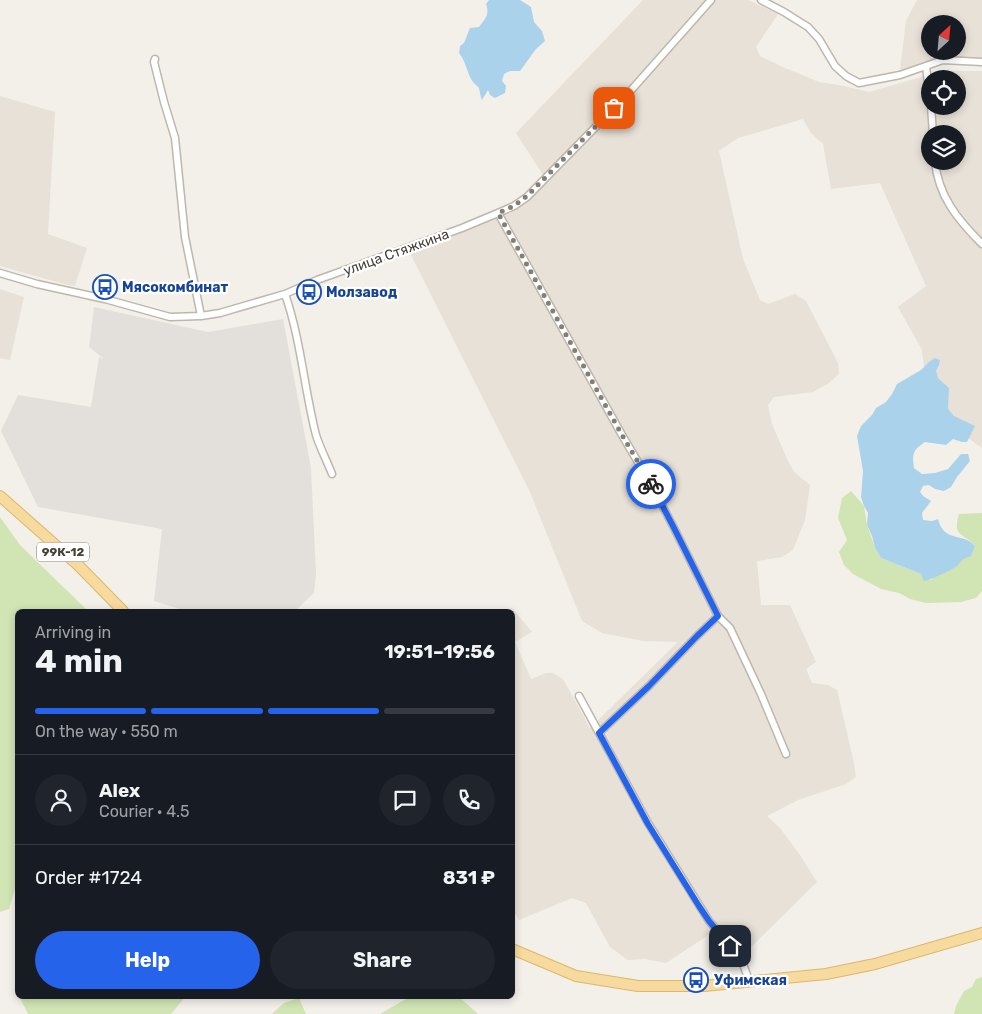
<!DOCTYPE html>
<html lang="en">
<head>
<meta charset="utf-8">
<style>
  :root { --surface:#171b24; --page:#20242c; --text:#f1f3f6; --muted:#9ea1a6; --line:#363941; --accent:#2563eb }
  body { margin:0; font-family:Rubik,sans-serif; background:var(--page); color:var(--text); height:100vh; display:flex; flex-direction:column; font-size:19px; white-space:nowrap }
  * { box-sizing:border-box; margin:0 }
  p { font-size:16px; color:var(--muted) }
  .icon { flex:none; width:28px; height:28px; fill:none; stroke:currentColor; stroke-width:2; stroke-linecap:round; stroke-linejoin:round }
  .map { position:relative; flex:1; overflow:hidden }
  .side { position:absolute; left:15px; top:609px; width:500px; height:390px; display:flex; flex-direction:column; background:var(--surface); border-radius:8px; box-shadow:0 2px 8px #0003 }
  .side>* { flex:none }
  .needle { width:32px; rotate:26deg }
  .tools { position:absolute; left:921px; top:15px; display:grid; gap:10px }
  .tools a { display:grid; place-items:center; width:45px; height:45px; border-radius:50%; background:var(--surface); box-shadow:0 2px 8px #0003; font-size:25px }
  .pin { position:absolute; display:grid; place-items:center; width:42px; height:42px; color:#fff; margin:-21px; border-radius:10px; box-shadow:0 2px 8px #0006 }
  .courier { position:absolute; display:grid; place-items:center; width:50px; height:50px; margin:-25px; border:4px solid #2563eb; border-radius:50%; background:#fff; color:#222; box-shadow:0 1px 6px #0007 }
  .head em { font-style:normal; font-weight:700 }
  .head div { display:flex; flex-direction:column-reverse }
  .head { display:flex; align-items:center; justify-content:space-between; height:85px; padding:0 20px }
  h1 { font-size:32px; font-weight:700; line-height:38px }
  .bar { display:grid; grid-template-columns:repeat(4,1fr); gap:8px 5px; align-content:center; height:60px; padding:0 20px }
  .bar i { height:6px; border-radius:4px; background:var(--line) }
  .bar .active { background:var(--accent) }
  .bar p { grid-column:span 4 }
  .line { display:flex; align-items:center; gap:12px; padding:0 20px; border-top:1px solid var(--line) }
  .line div { flex:1 }
  .round { display:grid; place-items:center; flex:none; width:52px; height:52px; border-radius:26px; background:var(--page) }
  .button { display:flex; gap:10px; margin-top:auto; padding:10px 20px }
  .button a { flex:1; height:58px; border-radius:30px; background:var(--accent); color:#fff; font-size:20px; font-weight:700; line-height:58px; text-align:center }
  .button a+a { background:var(--page); color:var(--text) }
  .map>svg:first-child { display:block }
  .residential { fill:#e7e1d7; fill-rule:evenodd }
  .industrial { fill:#e3dfda }
  .green { fill:#d0e4b4 }
  .water { fill:#aad3eb }
  .lines { fill:none; stroke-linecap:round; stroke-linejoin:round }
  .street-casing { stroke:#beb7ac; stroke-width:9 }
  .primary-casing { stroke:#dbb76e; stroke-width:12 }
  .street { stroke:#fff; stroke-width:6 }
  .primary { stroke:#f7da9e; stroke-width:10 }
  .done { stroke:#837e76; stroke-width:5; stroke-dasharray:0 9 }
  .route { stroke:#2563eb; stroke-width:6 }
  .labels { text-anchor:middle; stroke-width:4.5; stroke-linejoin:round; paint-order:stroke }
  .shield { fill:#fff; stroke:#7e7974; stroke-width:1 }
  .shield-label { font-size:12px; font-weight:bold; fill:#464038 }
  .street-label { font-size:14px; fill:#464038; stroke:#fff }
  .transit-label { font-size:14px; font-weight:bold; fill:#164399; stroke:#fff; text-anchor:start }
</style>
</head>
<body>
<div class="map">
<svg width="982" height="1014" viewBox="0 0 982 1014">
  <rect width="100%" height="100%" fill="#f3f0e9"/>
  <!-- residential -->
  <path class="residential" d="M643,0h105l30,14 -22,33 4,9 25,12 34,14 25,4 25,6 73,-21h40v377l-53,-38 -7,-60 -24,-43 28,-21 -46,-103 -49,6 -8,-45 -12,-11 -8,-14 -65,19 -19,13 24,108 17,41 8,4 27,-10 11,7 32,62 1,11 -10,9 -16,9 -39,5 -6,8 4,19 16,37 6,11 16,13 -5,35 -12,30 -11,7 -25,4 4,44h29l26,57 -10,7 6,14 16,2 9,5 17,73 2,14 -10,7 -48,16 -31,16 13,12 20,27 17,27 -78,77 -26,-27 -47,31 -21,-4 -17,1 -18,-13 -24,-44 -14,-5 -53,22 -6,-10 -1,-299h-4l4,-3 20,24 -17,10 16,37 15,-6h7l10,6 27,49 88,-86 -35,-1 -41,-8 -20,-12 -52,-129 -121,-241 57,-24 45,-14 32,-38 -27,-42zM930,79h28v27h-28zM930,134h28v27h-28z
    M917,0h65v65l-41,-3 -41,8 6,-49zM930,24h28v27h-28z
    M0,96l55,16 -7,122 39,14 -12,38 -7,-1 -68,-19z
    M0,289l24,8 -14,63 -10,-2z"/>
  <!-- industrial -->
  <path class="industrial" d="M94,307l114,25 75,-13 28,149 5,106 -2,19 -19,18h-109l-32,-10 8,-72 -124,-22 -37,-76 17,-36 73,12 8,-50 5,2 -15,-12z"/>
  <!-- green -->
  <path class="green" d="M851,491l13,15 3,19 8,23 6,10 40,16 9,6c17,-9 31,-21 45,-34 -12,-14 -23,-9 -16,-32l23,-1v78l-6,7 -15,4 -35,1 -16,-4 -11,-6 -18,-4 -28,-15 -9,-9 -5,-13 8,-12 -9,-22 4,-20z
    M0,517l20,28 68,66h-70l-1,271 -8,27 -9,3z
    M982,977v37h-28l2,-8 8,-15 8,-4 4,-8z
    M19,996h167l-15,18h-143z
    M411,996h47l20,18h-98z
    M299,998l7,16h-34l12,-11z"/>
  <!-- water -->
  <path class="water" d="M489,0h31l11,7 3,15 8,9 3,10 -9,8 -16,22h-10l-6,3 -2,7 4,5 -1,7 -10,5 -5,-3 -2,-5 -6,10c-2,-4 -2,-8 -3,-12 -2,-3 -6,-5 -8,-9 -5,-10 -5,-17 -12,-26l1,-7 4,-3 6,-15 9,-1c6,-8 11,-12 7,-23z
    M935,358l5,2 -1,5 -3,6 2,7 11,10 -1,21 6,7 21,10 -8,16h-5l-9,-3 -7,6 -21,-3c-12,8 -13,12 -11,26l8,6 13,-1 13,-4 13,-15h7l2,7 -13,16 -6,10 -7,4 -9,-2 -6,-4 -6,1 -3,6 3,4 8,5 -9,12 1,7 9,1 6,-2c6,24 25,13 37,27l-4,10c-8,3 -8,3 -13,9 -4,4 -27,15 -34,16l-3,-7 -40,-16 -6,-10 -3,-12 -5,-11 1,-12 -4,-7 -3,-9 2,-26 -6,-35 4,-10 11,-11 4,-7 10,-6 6,-8 5,-10 24,-14 8,-8z"/>
  <g class="lines">
    <defs>
      <path id="street" d="M761,0l23,12 24,15 11,12 16,27 11,10 13,7 41,-8 43,-15 39,2
        M155,59l-1,3 10,40 11,36 10,99 16,79
        M926,66l4,34
        M931,106l2,28
        M935,161c3,35 23,59 47,83
        M498,213l124,222 30,51 21,40 45,90 12,12 31,66 25,60
        M0,273l37,11 68,15 65,18 31,-1 19,-3 65,-19 32,-14 145,-52 36,-15 16,-7 13,-9 99,-101 85,-96
        M285,294c16,46 19,94 31,141 4,13 11,26 16,39
        M579,696l69,127 61,98 32,37 8,23
        M599,733l50,-47 48,-50 21,-20"/>
      <path id="primary" d="M0,496l78,69 45,46
        M512,949l64,27 62,10h66l122,-12 49,-10 107,-31"/>
    </defs>
    <!-- street casing -->
    <use href="#street" class="street-casing"/>
    <!-- primary casing -->
    <use href="#primary" class="primary-casing"/>
    <!-- street -->
    <use href="#street" class="street"/>
    <!-- primary -->
    <use href="#primary" class="primary"/>
  </g>
  <g class="lines">
    <!-- done -->
    <path class="done" d="M614,108l-87,88 -13,10 -16,7 124,222 29,49"/>
    <!-- route -->
    <path class="route" d="M651,484l22,42 45,90 -21,20 -48,50 -50,47 49,91 51,82 10,15 21,25"/>
  </g>
  <!-- icons -->
  <defs>
    <symbol id="bus-ring" viewBox="-11 -11 22 22"><circle r="9.5" fill="#fff" stroke="#1a4fb4" stroke-width="1.5"/><path d="M-5-6H5V4H4V6H2V4H-2V6H-4V4H-5ZM-3.5-4V0h7V-4ZM-3.5 1.2v1.5H-2V1.2ZM2 1.2v1.5H3.5V1.2Z" fill="#1a4fb4"/></symbol>
  </defs>
  <g fill-rule="evenodd">
    <use href="#bus-ring" x="91" y="273" width="28" height="28"/>
    <use href="#bus-ring" x="295" y="278" width="28" height="28"/>
    <use href="#bus-ring" x="682" y="966" width="28" height="28"/>
  </g>
  <g class="labels">
    <!-- shield labels -->
    <rect class="shield" x="37" y="542.5" width="52" height="19" rx="4"/>
    <g class="shield-label">
      <text x="63" y="556">99К-12</text>
    </g>
    <!-- street labels -->
    <g class="street-label">
      <text transform="translate(396 252) rotate(-20)" y="5">улица Стяжкина</text>
    </g>
    <!-- transit labels -->
    <g class="transit-label">
      <text x="122" y="292">Мясокомбинат</text>
      <text x="326" y="297">Молзавод</text>
      <text x="714" y="985">Уфимская</text>
    </g>
  </g>
</svg>
<div class="tools">
<a><svg class="needle" viewBox="-14 -14 28 28"><path d="M0-13l5 13h-10z" fill="#e53935"/><path d="M0 13l5-13h-10z" fill="#9ea1a6"/></svg></a>
<a><svg class="icon" aria-label="locate" viewBox="0 0 24 24"><circle cx="12" cy="12" r="6"/><path d="M12 2v4M12 18v4M2 12h4M18 12h4"/></svg></a>
<a><svg class="icon" aria-label="layers" viewBox="0 0 24 24"><path d="M12 4l9 5-9 5-9-5zM3 14l9 5 9-5"/></svg></a>
</div>
<div class="pin" style="left:614px;top:108px;background:#ea580c"><svg class="icon" aria-label="bag" viewBox="0 0 24 24"><path d="M5 8h14l-1 12H6zM9 8a3 3 0 0 1 6 0"/></svg></div>
<div class="pin" style="left:730px;top:946px;background:#1f2937"><svg class="icon" aria-label="home" viewBox="0 0 24 24"><path d="M3 11l9-7 9 7M6 9v11h12V9"/></svg></div>
<div class="courier" style="left:651px;top:484px"><svg class="icon" aria-label="bike" viewBox="0 0 24 24"><circle cx="6" cy="16" r="4"/><circle cx="18" cy="16" r="4"/><path d="M6 16l4-8h5l3 8M10 8l3 8H6M13 5h3"/></svg></div>
<section class="side">
<div class="head"><div><h1>4 min</h1><p>Arriving in</p></div><em>19:51–19:56</em></div>
<div class="bar"><i class="active"></i><i class="active"></i><i class="active"></i><i></i><p>On the way · 550 m</p></div>
<div class="line" style="height:90px"><a class="round"><svg class="icon" aria-label="person" viewBox="0 0 24 24"><circle cx="12" cy="8" r="4"/><path d="M4 21q1-7 8-7t8 7"/></svg></a><div><b>Alex</b><p>Courier · 4.5</p></div><a class="round"><svg class="icon" aria-label="chat" viewBox="0 0 24 24"><path d="M4 5h16v11H9l-5 4z"/></svg></a><a class="round"><svg class="icon" aria-label="phone" viewBox="0 0 24 24"><path d="M5 4h4l2 5-3 2q2 4 5 5l2-3 5 2v4C11 20 4 13 5 4z"/></svg></a></div>
<div class="line" style="height:65px"><div>Order #1724</div><b>831 ₽</b></div>
<div class="button"><a>Help</a><a>Share</a></div>
</section>
</div>
</body>
</html>
